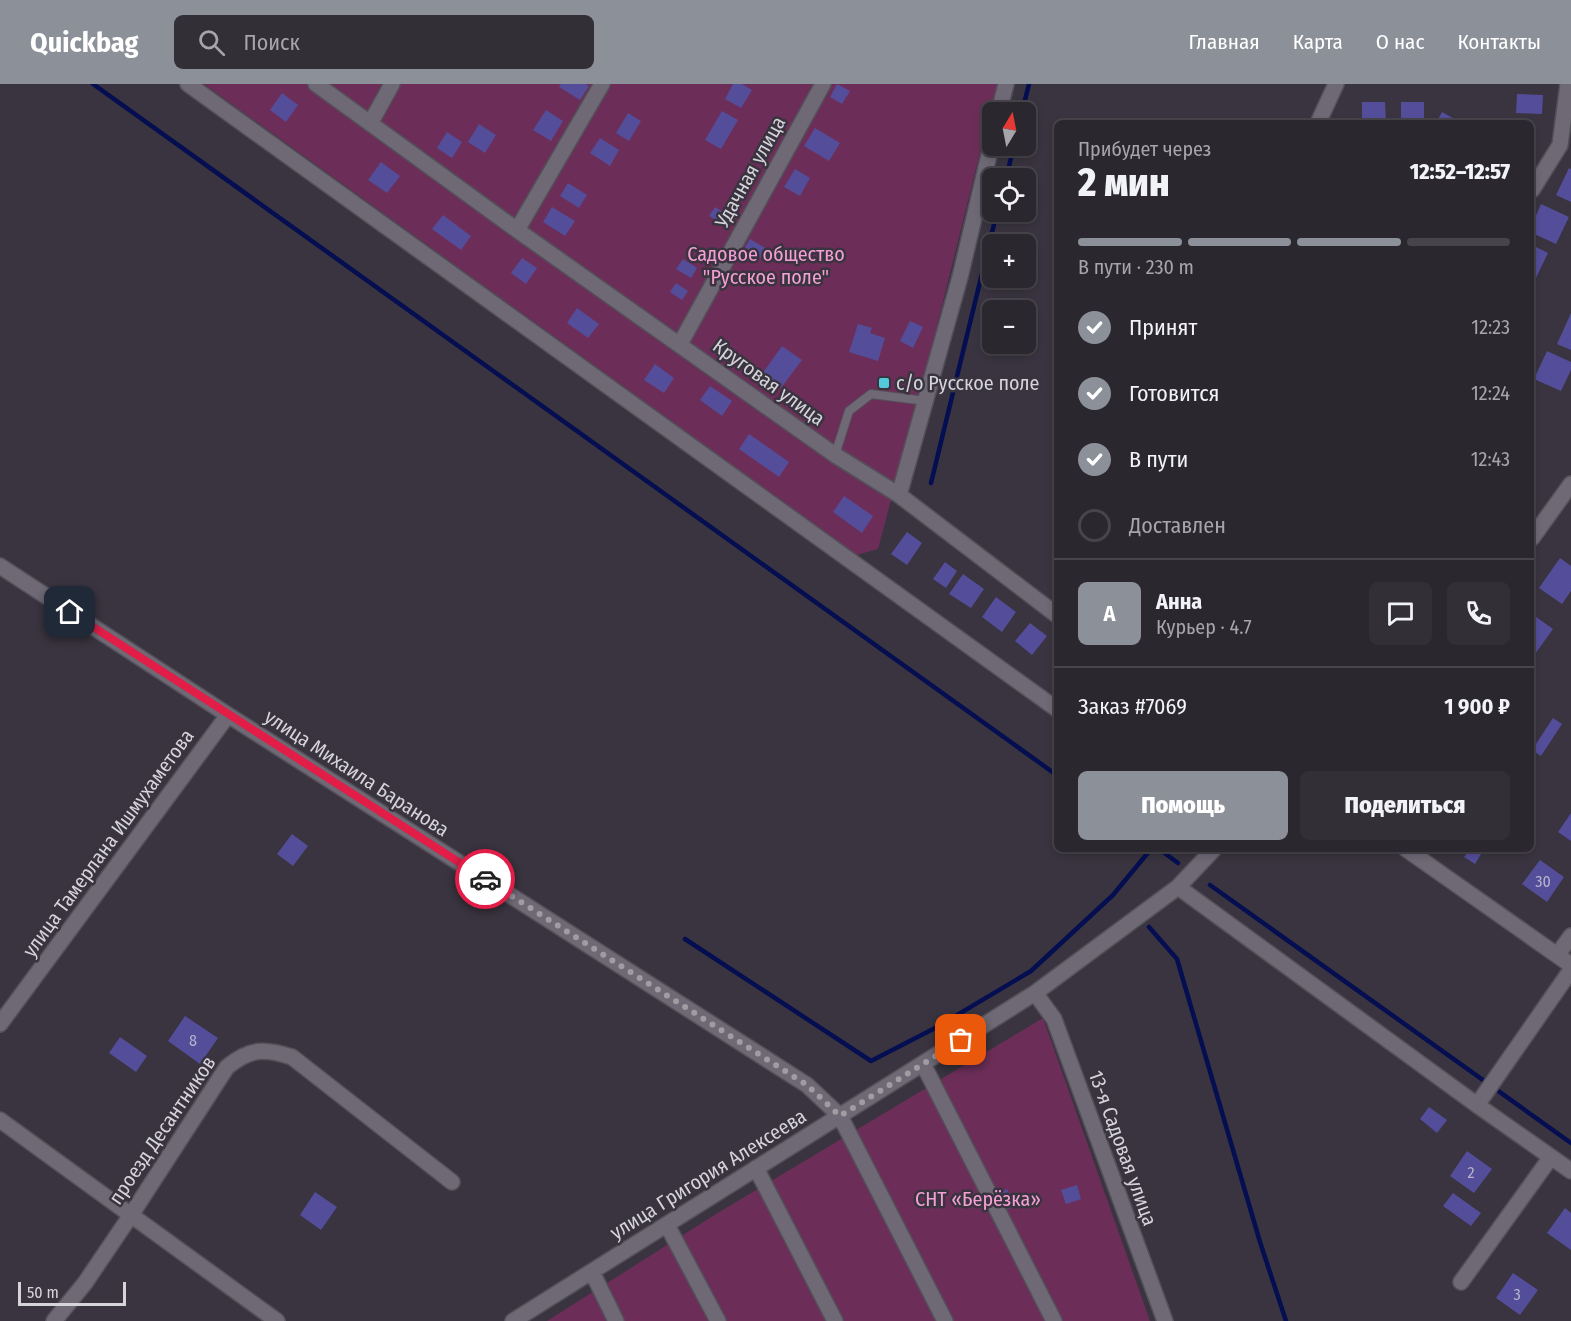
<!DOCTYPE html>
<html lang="ru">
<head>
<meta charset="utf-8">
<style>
  :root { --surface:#2b272f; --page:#332f37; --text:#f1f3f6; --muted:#a6a5aa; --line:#47444b; --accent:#8c9099 }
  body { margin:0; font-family:"Fira Sans Condensed",sans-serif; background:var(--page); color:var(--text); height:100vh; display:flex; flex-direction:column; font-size:22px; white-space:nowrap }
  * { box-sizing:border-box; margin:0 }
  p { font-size:20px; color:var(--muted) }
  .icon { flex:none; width:33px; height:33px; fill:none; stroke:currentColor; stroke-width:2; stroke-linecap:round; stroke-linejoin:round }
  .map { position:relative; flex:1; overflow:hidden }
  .details { position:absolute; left:1054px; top:36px; width:480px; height:732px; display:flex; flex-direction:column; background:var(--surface); border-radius:9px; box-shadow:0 3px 9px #0003,0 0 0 2px var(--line) }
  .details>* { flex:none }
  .needle { width:39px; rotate:10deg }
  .buttons { position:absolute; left:982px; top:18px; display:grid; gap:12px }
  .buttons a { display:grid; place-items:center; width:54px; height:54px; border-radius:9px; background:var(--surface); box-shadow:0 3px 9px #0003,0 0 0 2px var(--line); font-size:30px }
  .scale { position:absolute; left:18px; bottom:15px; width:108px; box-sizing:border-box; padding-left:6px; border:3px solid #d6d4db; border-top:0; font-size:16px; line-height:21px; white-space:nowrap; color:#d6d4db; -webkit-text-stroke:4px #39343f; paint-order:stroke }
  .pin { position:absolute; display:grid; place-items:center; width:51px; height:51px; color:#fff; margin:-26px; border-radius:12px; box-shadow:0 3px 9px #0006 }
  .courier { position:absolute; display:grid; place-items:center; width:60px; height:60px; margin:-30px; border:4px solid #e11d48; border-radius:50%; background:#fff; color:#222; box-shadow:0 2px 8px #0007 }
  .overview em { font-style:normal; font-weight:800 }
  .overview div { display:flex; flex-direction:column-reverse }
  .overview { display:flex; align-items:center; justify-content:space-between; height:102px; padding:0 24px }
  h1 { font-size:39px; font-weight:800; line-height:45px }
  .bar { display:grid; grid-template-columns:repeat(4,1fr); gap:9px 6px; align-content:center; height:72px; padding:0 24px }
  .bar i { height:8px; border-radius:4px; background:var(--line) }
  .bar .selected { background:var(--accent) }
  .bar p { grid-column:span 4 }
  .line { display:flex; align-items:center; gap:15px; padding:0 24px; border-top:2px solid var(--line) }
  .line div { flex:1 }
  .round { display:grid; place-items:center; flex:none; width:63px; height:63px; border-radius:9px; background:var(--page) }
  ol { padding:0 24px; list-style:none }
  li { display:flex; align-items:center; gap:18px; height:66px }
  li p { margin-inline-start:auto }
  li .icon { padding:6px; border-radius:50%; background:var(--accent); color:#fff; stroke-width:4 }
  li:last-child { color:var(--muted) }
  li i { width:33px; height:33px; border:3px solid var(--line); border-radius:50% }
  .primary-button { display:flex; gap:12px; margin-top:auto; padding:12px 24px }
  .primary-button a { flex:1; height:69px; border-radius:9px; background:var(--accent); color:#fff; font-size:24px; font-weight:800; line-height:69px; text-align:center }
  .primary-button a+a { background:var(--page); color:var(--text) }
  header { display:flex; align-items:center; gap:36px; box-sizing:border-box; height:84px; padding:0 30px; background:var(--accent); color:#fff }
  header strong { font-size:28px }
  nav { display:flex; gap:33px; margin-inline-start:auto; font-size:21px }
  .search { width:420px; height:54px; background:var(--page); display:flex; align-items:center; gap:15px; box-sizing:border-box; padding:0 21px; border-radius:9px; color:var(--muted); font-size:22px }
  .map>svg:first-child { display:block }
  .green { fill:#6c2e58 }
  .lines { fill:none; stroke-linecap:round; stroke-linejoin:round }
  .stream { stroke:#040e51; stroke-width:4.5 }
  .building { fill:#544d9a }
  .service-casing { stroke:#535059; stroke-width:10 }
  .minor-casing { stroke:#535059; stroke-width:18 }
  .service { stroke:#6e6975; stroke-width:8 }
  .minor { stroke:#6e6975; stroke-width:15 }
  .done { stroke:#9f9ca4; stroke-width:6; stroke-dasharray:0 10.8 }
  .route { stroke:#e11d48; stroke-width:8 }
  .poi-dot { fill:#53cadc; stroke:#39343f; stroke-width:2 }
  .labels { text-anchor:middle; stroke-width:5; stroke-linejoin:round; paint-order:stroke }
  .number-label { font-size:16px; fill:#b6b2cb }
  .street-label { font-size:20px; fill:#d6d4db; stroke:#39343f }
  .park-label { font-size:20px; fill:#f5a0d5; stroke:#39343f }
  .poi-label { font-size:20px; fill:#d6d4db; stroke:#39343f; text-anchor:start }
</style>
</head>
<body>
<header>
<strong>Quickbag</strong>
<div class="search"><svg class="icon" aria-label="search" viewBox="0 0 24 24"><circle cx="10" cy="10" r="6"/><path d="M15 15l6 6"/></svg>Поиск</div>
<nav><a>Главная</a><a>Карта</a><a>О нас</a><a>Контакты</a></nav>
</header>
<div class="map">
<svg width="1571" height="1237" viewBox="0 0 1571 1237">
  <rect width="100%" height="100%" fill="#39343f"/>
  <!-- green -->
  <path class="green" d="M204,0h793l-68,274 -51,191 -21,6z
    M1043,934l107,303h-603l169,-107z"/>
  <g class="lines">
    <!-- stream -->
    <path class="stream" d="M93,0l965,692
      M1022,28l7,-28
      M1006,94l8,-32
      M931,399l66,-271
      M1159,765l19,14
      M1210,801l361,258
      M1149,843l28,32 83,283 26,79
      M685,855l186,122 66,-34 94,-56 82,-76 38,-46"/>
  </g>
  <!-- building -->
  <path class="building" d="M561,0h25l3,2 -9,14 -21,-13z
    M733,0h9l10,6 -11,18 -16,-9z
    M837,0l13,7 -8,13 -12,-7z
    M282,9l16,12 -12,17 -16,-12z
    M1517,10l26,1 -1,19 -26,-1z
    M1362,18h23l1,19h-24z
    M1401,18h23v19h-23z
    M546,26l17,11 -12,20 -18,-11z
    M722,27l16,9 -17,29 -16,-9z
    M1442,28l20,11h-26z
    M628,29l13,8 -12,20 -13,-8z
    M479,40l17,11 -11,18 -17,-11z
    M815,44l25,15 -11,18 -25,-15z
    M447,48l15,10 -10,16 -15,-10z
    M600,54l19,12 -9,16 -20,-13z
    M381,78l19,14 -13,17 -19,-13z
    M1569,84l2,1v33l-15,-7z
    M795,85l15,9 -10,18 -16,-9z
    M568,99l19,12 -8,13 -19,-12z
    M1541,120l28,13 -13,27 -24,-11v-8z
    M552,123l23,14 -10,15 -22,-14z
    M715,123l11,7 -5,9 -12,-7z
    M443,131l28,21 -10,14 -29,-21z
    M750,155l17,10 -6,9 -16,-11z
    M1532,161l16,8 -13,27 -3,-2z
    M522,174l15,10 -11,16 -15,-11z
    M683,175l14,9 -6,10 -15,-9z
    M676,199l12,8 -6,9 -12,-8z
    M577,224l22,16 -11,14 -21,-15z
    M1571,229v37l-14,-6z
    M910,237l13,6 -10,21 -13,-7z
    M858,240l14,4 -2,5 15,5 -7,23 -29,-9z
    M782,262l20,14 -21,28 -19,-14z
    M1547,267l24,11v8l-10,21 -27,-12z
    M655,280l19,14 -10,15 -20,-13z
    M710,302l22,15 -10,15 -22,-16z
    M749,350l40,28 -10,15 -40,-28z
    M844,412l29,20 -11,17 -29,-21z
    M907,448l15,11 -15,22 -16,-11z
    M1560,474l11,8v25l-9,13 -23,-16z
    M945,478l12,9 -11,17 -13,-9z
    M963,490l21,15 -13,19 -22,-14z
    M996,513l20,15 -14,20 -20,-15z
    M1532,530l21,15 -18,25 -3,-3z
    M1030,539l17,13 -15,19 -17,-14z
    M1553,634l9,6 -21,32 -9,-6z
    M1571,729v28l-13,-9z
    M292,750l16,12 -15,20 -16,-12z
    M1470,765h14l-9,15 -11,-7z
    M1540,776l24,17 -17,25 -25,-18z
    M185,932l33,22 -18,26 -32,-23z
    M120,953l27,19 -11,16 -27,-19z
    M1429,1023l18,13 -10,13 -17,-14z
    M1467,1067l25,18 -18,24 -24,-17z
    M1077,1101l4,14 -15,5 -5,-14z
    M1007,1105l9,16 -13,7 -9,-15z
    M315,1108l22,15 -16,23 -21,-15z
    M1453,1109l28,20 -10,13 -28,-20z
    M1565,1124l6,5v37l-24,-17z
    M1513,1189l25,17 -18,25 -24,-17z"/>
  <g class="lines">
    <defs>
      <path id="service" d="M835,371l14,-44 22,-17 55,7"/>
      <path id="minor" d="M188,0l870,626
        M316,0l201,146 318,225 64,40 159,121
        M999,28l7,-28
        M371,38l21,-38
        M1318,39l18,-39
        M1532,106l28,-45 8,-61
        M517,146l85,-146
        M680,260l143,-260
        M899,411l61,-218 33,-139
        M1532,454l39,-54
        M0,482l228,149 579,370 33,31 105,205
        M1406,765l165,116
        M1178,803l299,218 94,66
        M1558,870l13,-18
        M1035,909l19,26 111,302
        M0,940l228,-309
        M923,980l131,257
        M1477,1021l94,-135
        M0,1036l277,201
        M756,1084l79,153
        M667,1141l51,96
        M592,1188l24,49
        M1461,1198l90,-125
        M54,1237l31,-38 46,-68 96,-148c23,-19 37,-19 65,-10l160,125
        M513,1237l522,-328 143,-106 36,-38"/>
    </defs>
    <!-- service casing -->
    <use href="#service" class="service-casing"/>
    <!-- minor casing -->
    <use href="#minor" class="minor-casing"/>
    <!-- service -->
    <use href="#service" class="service"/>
    <!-- minor -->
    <use href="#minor" class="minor"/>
  </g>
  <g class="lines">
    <!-- done -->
    <path class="done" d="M485,795l322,206 33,31 121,-76"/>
    <!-- route -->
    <path class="route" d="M70,528l415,267"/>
  </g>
  <!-- markers -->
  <rect class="poi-dot" x="878" y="293" width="12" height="12" rx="3"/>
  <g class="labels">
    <!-- number labels -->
    <g class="number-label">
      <text x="1543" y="803">30</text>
      <text x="193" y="962">8</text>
      <text x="1471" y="1094">2</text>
      <text x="1517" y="1216">3</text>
    </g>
    <!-- street labels -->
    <g class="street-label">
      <text transform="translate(750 88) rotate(-61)" y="7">Удачная улица</text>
      <text transform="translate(769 298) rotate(36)" y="7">Круговая улица</text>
      <text transform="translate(357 689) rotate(33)" y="7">улица Михаила Баранова</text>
      <text transform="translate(108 759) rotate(-54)" y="7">улица Тамерлана Ишмухаметова</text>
      <text transform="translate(162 1046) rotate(-56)" y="7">проезд Десантников</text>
      <text transform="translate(1123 1064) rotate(70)" y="7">13-я Садовая улица</text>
      <text transform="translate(708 1090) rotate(-32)" y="7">улица Григория Алексеева</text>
    </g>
    <!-- park labels -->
    <g class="park-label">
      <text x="766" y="177">Садовое общество<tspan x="766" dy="23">"Русское поле"</tspan></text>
      <text x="978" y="1122">СНТ «Берёзка»</text>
    </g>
    <!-- poi labels -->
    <g class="poi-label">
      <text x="896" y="306">с/о Русское поле</text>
    </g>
  </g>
</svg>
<div class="buttons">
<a><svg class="needle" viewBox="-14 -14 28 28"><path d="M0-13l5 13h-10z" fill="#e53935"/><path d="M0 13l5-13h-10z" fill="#a6a5aa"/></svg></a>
<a><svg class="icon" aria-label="locate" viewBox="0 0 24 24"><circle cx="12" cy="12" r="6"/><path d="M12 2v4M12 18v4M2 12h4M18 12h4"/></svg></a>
<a>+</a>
<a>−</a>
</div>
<div class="scale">50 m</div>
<div class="pin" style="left:961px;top:956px;background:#ea580c"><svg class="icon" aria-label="bag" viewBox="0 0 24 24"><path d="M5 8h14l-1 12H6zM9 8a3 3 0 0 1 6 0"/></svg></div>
<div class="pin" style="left:70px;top:528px;background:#1f2937"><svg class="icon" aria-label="home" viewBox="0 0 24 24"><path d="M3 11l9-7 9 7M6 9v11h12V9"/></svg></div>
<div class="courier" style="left:485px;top:795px"><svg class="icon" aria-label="car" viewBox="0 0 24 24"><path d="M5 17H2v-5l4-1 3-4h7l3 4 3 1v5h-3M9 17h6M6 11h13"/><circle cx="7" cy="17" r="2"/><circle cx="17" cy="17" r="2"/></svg></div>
<section class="details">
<div class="overview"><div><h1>2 мин</h1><p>Прибудет через</p></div><em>12:52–12:57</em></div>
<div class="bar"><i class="selected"></i><i class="selected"></i><i class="selected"></i><i></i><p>В пути · 230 m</p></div>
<ol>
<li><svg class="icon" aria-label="check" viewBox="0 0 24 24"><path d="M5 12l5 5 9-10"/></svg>Принят<p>12:23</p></li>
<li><svg class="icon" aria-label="check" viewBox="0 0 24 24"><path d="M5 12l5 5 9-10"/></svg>Готовится<p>12:24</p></li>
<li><svg class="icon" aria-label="check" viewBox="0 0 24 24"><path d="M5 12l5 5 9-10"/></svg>В пути<p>12:43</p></li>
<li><i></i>Доставлен</li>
</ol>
<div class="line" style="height:108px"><b class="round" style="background:var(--accent);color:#fff">А</b><div><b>Анна</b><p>Курьер · 4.7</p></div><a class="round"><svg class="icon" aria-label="chat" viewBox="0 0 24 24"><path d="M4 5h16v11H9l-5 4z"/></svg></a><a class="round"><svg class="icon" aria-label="phone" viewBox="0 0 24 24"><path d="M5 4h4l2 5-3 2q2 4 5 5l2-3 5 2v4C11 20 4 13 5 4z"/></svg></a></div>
<div class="line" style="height:78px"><div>Заказ #7069</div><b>1 900 ₽</b></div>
<div class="primary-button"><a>Помощь</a><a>Поделиться</a></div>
</section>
</div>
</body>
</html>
